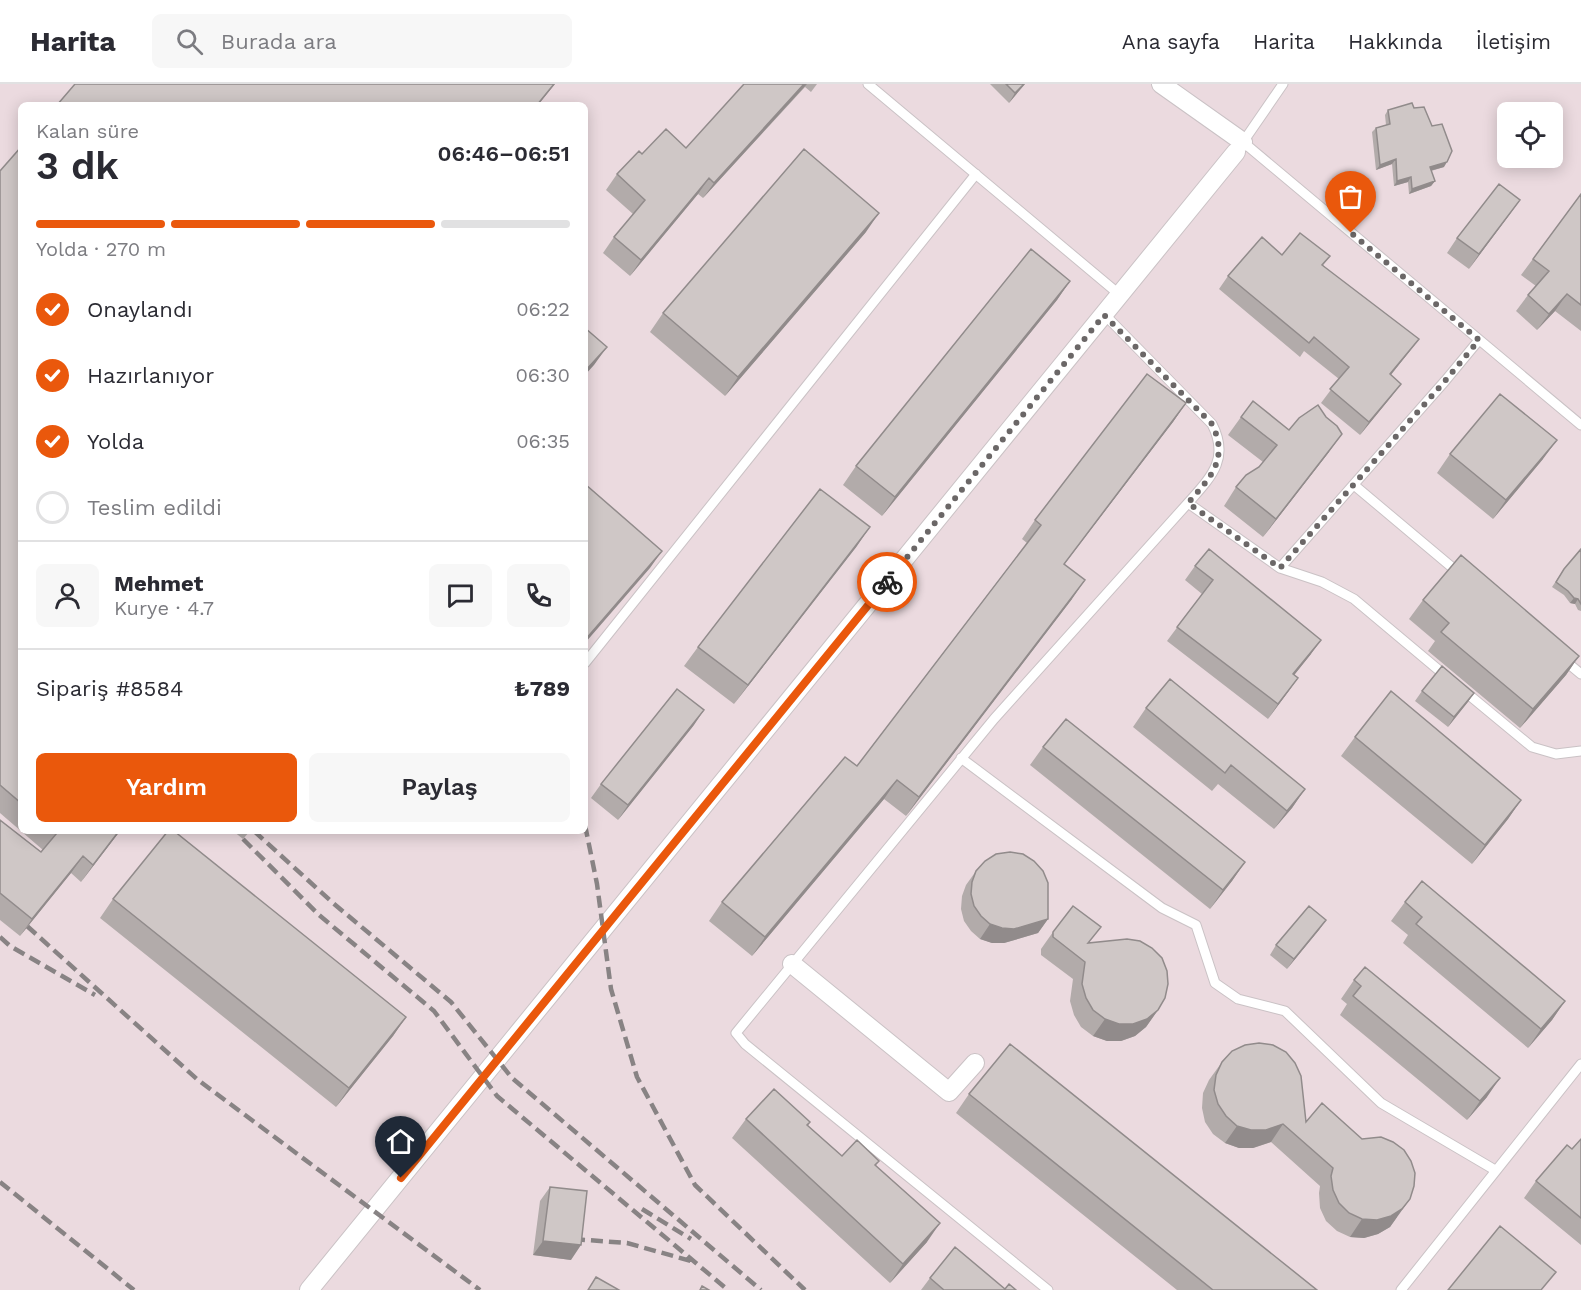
<!DOCTYPE html>
<html lang="tr">
<head>
<meta charset="utf-8">
<style>
  :root { --surface:#fff; --page:#f7f7f7; --text:#2b2b33; --muted:#7c7c81; --line:#e1e1e2; --accent:#ea580c }
  body { margin:0; font-family:"Work Sans",sans-serif; background:var(--page); color:var(--text); height:100vh; display:flex; flex-direction:column; font-size:22px; white-space:nowrap }
  * { box-sizing:border-box; margin:0 }
  p { font-size:20px; color:var(--muted) }
  .icon { flex:none; width:33px; height:33px; fill:none; stroke:currentColor; stroke-width:2; stroke-linecap:round; stroke-linejoin:round }
  .map { position:relative; flex:1; overflow:hidden }
  .details { position:absolute; left:18px; top:18px; width:570px; height:732px; display:flex; flex-direction:column; background:var(--surface); border-radius:9px; box-shadow:0 3px 15px #0003 }
  .details>* { flex:none }
  .tools { position:absolute; left:1497px; top:18px; display:grid; gap:12px }
  .tools a { display:grid; place-items:center; width:66px; height:66px; border-radius:9px; background:var(--surface); box-shadow:0 3px 15px #0003; font-size:30px }
  .pin { position:absolute; display:grid; place-items:center; width:51px; height:51px; color:#fff; margin:-62px -26px; border-radius:50% 50% 50% 0; rotate:-45deg; box-shadow:0 0 6px #0007 }
  .pin .icon { rotate:45deg }
  .courier { position:absolute; display:grid; place-items:center; width:60px; height:60px; margin:-30px; border:4px solid #ea580c; border-radius:50%; background:#fff; color:#222; box-shadow:0 2px 8px #0007 }
  .head em { font-style:normal; font-weight:600 }
  .head div { display:flex; flex-direction:column-reverse }
  .head { display:flex; align-items:center; justify-content:space-between; height:102px; padding:0 18px }
  h1 { font-size:39px; font-weight:600; line-height:45px }
  .bar { display:grid; grid-template-columns:repeat(4,1fr); gap:9px 6px; align-content:center; height:72px; padding:0 18px }
  .bar i { height:8px; border-radius:4px; background:var(--line) }
  .bar .on { background:var(--accent) }
  .bar p { grid-column:span 4 }
  .line { display:flex; align-items:center; gap:15px; padding:0 18px; border-top:2px solid var(--line) }
  .line div { flex:1 }
  .round { display:grid; place-items:center; flex:none; width:63px; height:63px; border-radius:9px; background:var(--page) }
  ol { padding:0 18px; list-style:none }
  li { display:flex; align-items:center; gap:18px; height:66px }
  li p { margin-inline-start:auto }
  li .icon { padding:6px; border-radius:50%; background:var(--accent); color:#fff; stroke-width:4 }
  li:last-child { color:var(--muted) }
  li i { width:33px; height:33px; border:3px solid var(--line); border-radius:50% }
  .button { display:flex; gap:12px; margin-top:auto; padding:12px 18px }
  .button a { flex:1; height:69px; border-radius:9px; background:var(--accent); color:#fff; font-size:24px; font-weight:600; line-height:69px; text-align:center }
  .button a+a { background:var(--page); color:var(--text) }
  header { display:flex; align-items:center; gap:36px; box-sizing:border-box; height:84px; padding:0 30px; background:var(--surface); border-bottom:2px solid var(--line) }
  header strong { font-size:28px }
  nav { display:flex; gap:33px; margin-inline-start:auto; font-size:21px }
  .search { width:420px; height:54px; background:var(--page); display:flex; align-items:center; gap:15px; box-sizing:border-box; padding:0 21px; border-radius:9px; color:var(--muted); font-size:22px }
  .map>svg:first-child { display:block }
  .built { fill:#ebdadf; fill-rule:evenodd }
  .lines { fill:none; stroke-linecap:round; stroke-linejoin:round }
  .service-casing { stroke:#cac2c5; stroke-width:11 }
  .minor-casing { stroke:#cac2c5; stroke-width:20 }
  .service { stroke:#fff; stroke-width:9 }
  .minor { stroke:#fff; stroke-width:18 }
  .rail { stroke:#888384; stroke-width:4.5; stroke-dasharray:12 6; stroke-linecap:butt }
  .wall { fill:#b2abaa }
  .shaded-wall { fill:#918b8b }
  .building { fill:#cfc7c6; stroke:#918b8b; stroke-width:1.5 }
  .done { stroke:#6b6767; stroke-width:6; stroke-dasharray:0 10.8 }
  .route { stroke:#ea580c; stroke-width:8 }
</style>
</head>
<body>
<header>
<strong>Harita</strong>
<div class="search"><svg class="icon" aria-label="search" viewBox="0 0 24 24"><circle cx="10" cy="10" r="6"/><path d="M15 15l6 6"/></svg>Burada ara</div>
<nav><a>Ana sayfa</a><a>Harita</a><a>Hakkında</a><a>İletişim</a></nav>
</header>
<div class="map">
<svg width="1581" height="1206" viewBox="0 0 1581 1206">
  <rect width="100%" height="100%" fill="#f2eaec"/>
  <!-- built -->
  <path class="built" d="M0,0h1581v1206h-1581zM21,21h564v726h-564zM1508,28h44v46h-44z"/>
  <g class="lines">
    <defs>
      <path id="service" d="M868,0l252,211
        M1243,58l338,283
        M1241,61l42,-61
        M1105,231l107,109c18,35 -1,53 -24,79
        M1354,401l106,89
        M1280,484l42,14 32,17 93,78
        M1563,575l18,15
        M585,579l391,-489
        M1463,606l69,57 24,7 25,-3
        M961,674l201,150 34,17 19,58 23,16 47,12 96,92 114,67
        M1048,1206l-303,-246 -9,-11 258,-314 194,-216 92,65 165,-187 34,-41
        M1401,1206l180,-226"/>
      <path id="minor" d="M1161,0l82,58
        M792,880l157,128 26,-29
        M309,1206l927,-1138"/>
    </defs>
    <!-- service casing -->
    <use href="#service" class="service-casing"/>
    <!-- minor casing -->
    <use href="#minor" class="minor-casing"/>
    <!-- service -->
    <use href="#service" class="service"/>
    <!-- minor -->
    <use href="#minor" class="minor"/>
    <!-- rail -->
    <path class="rail" d="M585,741l12,59 14,105 26,88 58,108 110,105
      M254,747l79,72 118,99 61,76 249,212
      M243,755l76,76 115,96 63,85 231,194
      M27,842l171,154 282,210
      M0,853l10,9 85,49
      M0,1098l134,108
      M642,1125l49,30
      M573,1155l54,4 64,18"/>
  </g>
  <!-- wall -->
  <path class="wall" d="M744,0h73l-6,8 -6,-5 -102,111 -5,-4 -68,82 -27,-23 11,-16 19,-23 -27,-24 11,-16 25,-20 44,-6z
    M990,0h35l-6,7 -10,12z
    M1414,24l30,59 -13,4 4,10 -4,5 -22,8 -1,-12 -14,4 -2,-22 -16,6 -4,-38 4,-4 10,-3 -1,-10 3,-5z
    M21,63v684h99l-39,51 -10,-9 -51,63 -20,-16v-100l41,32 2,-2 -43,-37v-642z
    M1581,110v137l-26,-20 -18,19 -21,-19 12,-16 8,-9 -15,-11z
    M1520,116l-51,69 -22,-16 10,-15z
    M866,148l-141,164 -75,-64 13,-19z
    M1282,171l48,1 -7,9 86,87 -18,23 10,9 -10,13 -31,38 -39,-32 18,-24 -35,-28 -4,6 -81,-68 9,-13z
    M1070,197l-13,19 -175,216 -39,-31 13,-19z
    M1186,319l-13,19 -109,142 8,35 -166,217 -22,-17 -132,157 -43,-35 13,-19 135,-136 170,-223 -5,-4 13,-19z
    M1241,333l48,13 40,22 -66,85 -39,-31 12,-19 23,-20 4,-5 -35,-27z
    M1450,370l93,5 -50,60 -56,-46z
    M857,462l-123,158 -50,-38 14,-19z
    M1581,465v62l-3,-1 -3,-6 -5,-1 -6,-8 -12,-8 12,-18z
    M1195,482l116,88 -17,21 4,3 -30,41 -101,-78 35,-47 -17,-14z
    M1423,516l156,56 -13,19 -46,53 -92,-77 7,-10 -26,-22z
    M1422,607l52,2 -26,34 -33,-26z
    M1146,624l159,81 -13,19 -18,21 -56,-45 -6,7 -79,-64z
    M694,641l-76,95 -27,-22 10,-14z
    M1355,653l166,63 -13,19 -36,45 -131,-108z
    M1043,663l202,115 -13,19 -22,28 -180,-144z
    M233,747h17l-7,8z
    M976,787l72,48 -10,14 -34,10h-12l-12,-4 -9,-8 -7,-10 -3,-12 1,-13 4,-11z
    M113,815l293,118 -13,19 -57,71 -236,-189z
    M1405,818l160,99 -13,19 -24,28 -125,-105 5,-8 -17,-14z
    M1326,836l-39,49 -17,-14 6,-10z
    M1053,848l37,11 68,67 -12,17 -11,9 -14,5h-14l-14,-5 -12,-9 -7,-12 -4,-14 3,-22 -32,-24v-6z
    M1354,896l133,117 -20,23 -127,-105 7,-11 -6,-5z
    M1222,978l84,60 91,95 -7,10 -12,7 -14,4 -14,-1 -13,-6 -11,-10 -6,-13 -1,-15 1,-7 -49,-44 -18,6h-14l-14,-5 -12,-9 -8,-12 -3,-14 1,-15 6,-13z
    M969,1010l348,196h-140l-221,-177z
    M746,1035l64,3 -2,4 34,30 37,5 -3,4 51,77 -37,41 -158,-145z
    M1581,1055v106l-57,-47 12,-17 36,-32z
    M550,1103l21,73 -38,-5 7,-54z
    M930,1194l75,11 11,1h-95z"/>
  <!-- shaded-wall -->
  <path class="shaded-wall" d="M554,0h1l-17,21h-1z
    M804,0h3l-104,114 11,-15z
    M1025,0l-6,7 -10,12 6,-10z
    M1396,75l-4,5 -16,6 4,-5z
    M1447,78l-3,5 -18,5 4,-5z
    M1411,93l-3,5 -14,4 3,-5z
    M709,94l-11,16 -68,82 11,-16z
    M1435,97l-4,5 -22,8 3,-5z
    M1520,116l-10,14 -41,55 10,-15z
    M879,129l-13,19 -141,164 13,-19z
    M1070,197l-13,19 -175,216 13,-19z
    M1567,210l-12,17 -18,19 12,-16z
    M1419,255l-10,13 -29,36 10,-14z
    M607,263l-13,18 -9,10v-4z
    M1401,300l-10,13 -31,38 9,-13z
    M1186,319l-13,19 -123,161 14,-19z
    M1342,350l-13,18 -66,85 13,-18z
    M1557,356l-14,19 -50,60 13,-19z
    M870,443l-13,19 -123,158 14,-19z
    M662,467l-12,17 -65,75v-3z
    M1085,496l-13,19 -166,217 13,-19z
    M1574,514l4,1 -3,5 -5,-1z
    M1321,556l-10,14 -28,35 10,-15z
    M1579,572l-13,19 -46,53 13,-19z
    M1298,594l-10,14 -20,27 10,-15z
    M1474,609l-6,9 -20,25 6,-10z
    M704,626l-10,15 -76,95 10,-15z
    M897,696l-13,19 -132,157 13,-19z
    M1305,705l-13,19 -18,21 13,-18z
    M1521,716l-13,19 -36,45 13,-19z
    M119,747h1l-39,51 12,-17z
    M83,772l-12,17 -51,63 12,-17z
    M1245,778l-13,19 -22,28 13,-19z
    M1048,835l-10,14 -34,10h-12l-12,-4 10,-15z
    M1326,836l-7,10 -32,39 7,-10z
    M1565,917l-13,19 -24,28 13,-19z
    M1158,926l-12,17 -11,9 -14,5h-14l-14,-5 12,-17z
    M406,933l-13,19 -57,71 13,-19z
    M1500,994l-13,19 -20,23 13,-19z
    M1283,1040l-12,18 -18,6h-14l-14,-5 12,-17z
    M1410,1115l-20,28 -12,7 -14,4 -14,-1 12,-18z
    M940,1139l-13,19 -37,41 13,-19z
    M543,1157l38,4 -10,15 -38,-5z"/>
  <!-- building -->
  <path class="building" d="M75,0h479l-17,21h-480z
    M744,0h60l-90,99 -5,-5 -68,82 -27,-23 31,-37 -28,-26 22,-23 3,3 24,-25 20,19z
    M1006,0h18l-9,9z
    M1412,19l2,5 10,-1 8,19 10,-2 10,27 -5,11 -17,5 5,14 -23,8 -1,-12 -14,4 -1,-22 -16,6 -4,-37 14,-4 -2,-14z
    M21,63v656l-21,-18v-614z
    M804,65l75,64 -141,164 -75,-64z
    M1499,100l21,16 -41,54 -22,-16z
    M1581,110v111l-14,-11 -18,20 -21,-19 21,-24 -16,-12z
    M1300,149l30,23 -8,9 97,74 -29,35 11,10 -32,38 -39,-33 19,-22 -35,-30 -5,6 -81,-67 34,-39 20,18z
    M1031,165l39,32 -175,216 -39,-31z
    M585,244l22,19 -22,24z
    M1147,290l39,29 -122,161 21,16 -166,217 -22,-17 -132,157 -43,-35 123,-145 12,9 184,-241 -6,-5z
    M1500,310l57,46 -51,60 -56,-46z
    M1253,317l36,29 10,-12 19,-13 8,12 11,9 5,8 -66,85 -40,-32 10,-12 13,-8 18,-22 -36,-28z
    M585,400l77,67 -77,89z
    M820,405l50,38 -122,158 -50,-38z
    M1209,465l112,91 -28,34 5,4 -20,26 -101,-77 36,-47 -18,-14z
    M1581,465v55l-3,-5 -4,-1 -6,-7 -12,-9 8,-13z
    M1461,471l118,101 -46,53 -92,-77 8,-9 -26,-23z
    M1442,582l32,27 -20,24 -32,-26z
    M1170,595l135,110 -18,22 -56,-46 -6,8 -79,-65z
    M677,605l27,21 -76,95 -27,-21z
    M1391,607l130,109 -36,45 -130,-108z
    M1066,635l179,143 -22,28 -180,-143z
    M0,736l41,32 16,-19 -3,-2h65l-26,34 -10,-9 -51,63 -32,-26z
    M168,747h6l232,186 -57,71 -236,-189z
    M1010,768l13,2 11,7 9,10 5,12v36l-34,10 -12,-1 -12,-4 -9,-8 -7,-10 -3,-12 1,-12 4,-11 9,-10 11,-7z
    M1422,797l143,120 -24,28 -125,-105 6,-7 -17,-15z
    M1073,822l28,21 -13,16 39,-4 13,2 12,7 10,10 5,13 1,13 -3,14 -7,12 -11,9 -14,5h-14l-14,-5 -12,-9 -7,-12 -4,-14 3,-22 -32,-25v-5z
    M1309,822l17,14 -32,39 -18,-14z
    M1365,883l135,111 -20,23 -127,-105 8,-10 -7,-6z
    M1259,959l14,2 13,7 9,11 6,13 5,46 16,-19 40,36 19,-2 12,5 11,8 7,11 4,12 -1,13 -4,13 -8,10 -11,7 -14,4 -15,-1 -13,-6 -10,-10 -6,-13 -2,-14 2,-8 -50,-44 -17,6h-15l-14,-4 -11,-10 -8,-12 -4,-14 2,-15 6,-13 10,-11 13,-6z
    M1010,960l307,246h-104l-244,-196z
    M774,1005l36,33 -3,3 35,31 15,-16 22,21 -4,4 65,58 -37,41 -157,-145z
    M1581,1055v79l-45,-37 31,-36 5,4z
    M550,1103l37,4 -6,54 -38,-4z
    M1500,1142l56,46 -15,18h-93z
    M955,1163l50,42 4,-5 7,6h-72l-14,-12z
    M596,1193l23,13h-31z
    M702,1202l7,4h-9z"/>
  <g class="lines">
    <!-- done -->
    <path class="done" d="M887,498l217,-267 108,109c17,35 -1,53 -24,79l92,65 165,-187 34,-41 -128,-107"/>
    <!-- route -->
    <path class="route" d="M401,1094l486,-596"/>
  </g>
</svg>
<div class="tools">
<a><svg class="icon" aria-label="locate" viewBox="0 0 24 24"><circle cx="12" cy="12" r="6"/><path d="M12 2v4M12 18v4M2 12h4M18 12h4"/></svg></a>
</div>
<div class="pin" style="left:1351px;top:149px;background:#ea580c"><svg class="icon" aria-label="bag" viewBox="0 0 24 24"><path d="M5 8h14l-1 12H6zM9 8a3 3 0 0 1 6 0"/></svg></div>
<div class="pin" style="left:401px;top:1094px;background:#1f2937"><svg class="icon" aria-label="home" viewBox="0 0 24 24"><path d="M3 11l9-7 9 7M6 9v11h12V9"/></svg></div>
<div class="courier" style="left:887px;top:498px"><svg class="icon" aria-label="bike" viewBox="0 0 24 24"><circle cx="6" cy="16" r="4"/><circle cx="18" cy="16" r="4"/><path d="M6 16l4-8h5l3 8M10 8l3 8H6M13 5h3"/></svg></div>
<section class="details">
<div class="head"><div><h1>3 dk</h1><p>Kalan süre</p></div><em>06:46–06:51</em></div>
<div class="bar"><i class="on"></i><i class="on"></i><i class="on"></i><i></i><p>Yolda · 270 m</p></div>
<ol>
<li><svg class="icon" aria-label="check" viewBox="0 0 24 24"><path d="M5 12l5 5 9-10"/></svg>Onaylandı<p>06:22</p></li>
<li><svg class="icon" aria-label="check" viewBox="0 0 24 24"><path d="M5 12l5 5 9-10"/></svg>Hazırlanıyor<p>06:30</p></li>
<li><svg class="icon" aria-label="check" viewBox="0 0 24 24"><path d="M5 12l5 5 9-10"/></svg>Yolda<p>06:35</p></li>
<li><i></i>Teslim edildi</li>
</ol>
<div class="line" style="height:108px"><a class="round"><svg class="icon" aria-label="person" viewBox="0 0 24 24"><circle cx="12" cy="8" r="4"/><path d="M4 21q1-7 8-7t8 7"/></svg></a><div><b>Mehmet</b><p>Kurye · 4.7</p></div><a class="round"><svg class="icon" aria-label="chat" viewBox="0 0 24 24"><path d="M4 5h16v11H9l-5 4z"/></svg></a><a class="round"><svg class="icon" aria-label="phone" viewBox="0 0 24 24"><path d="M5 4h4l2 5-3 2q2 4 5 5l2-3 5 2v4C11 20 4 13 5 4z"/></svg></a></div>
<div class="line" style="height:78px"><div>Sipariş #8584</div><b>₺789</b></div>
<div class="button"><a>Yardım</a><a>Paylaş</a></div>
</section>
</div>
</body>
</html>
